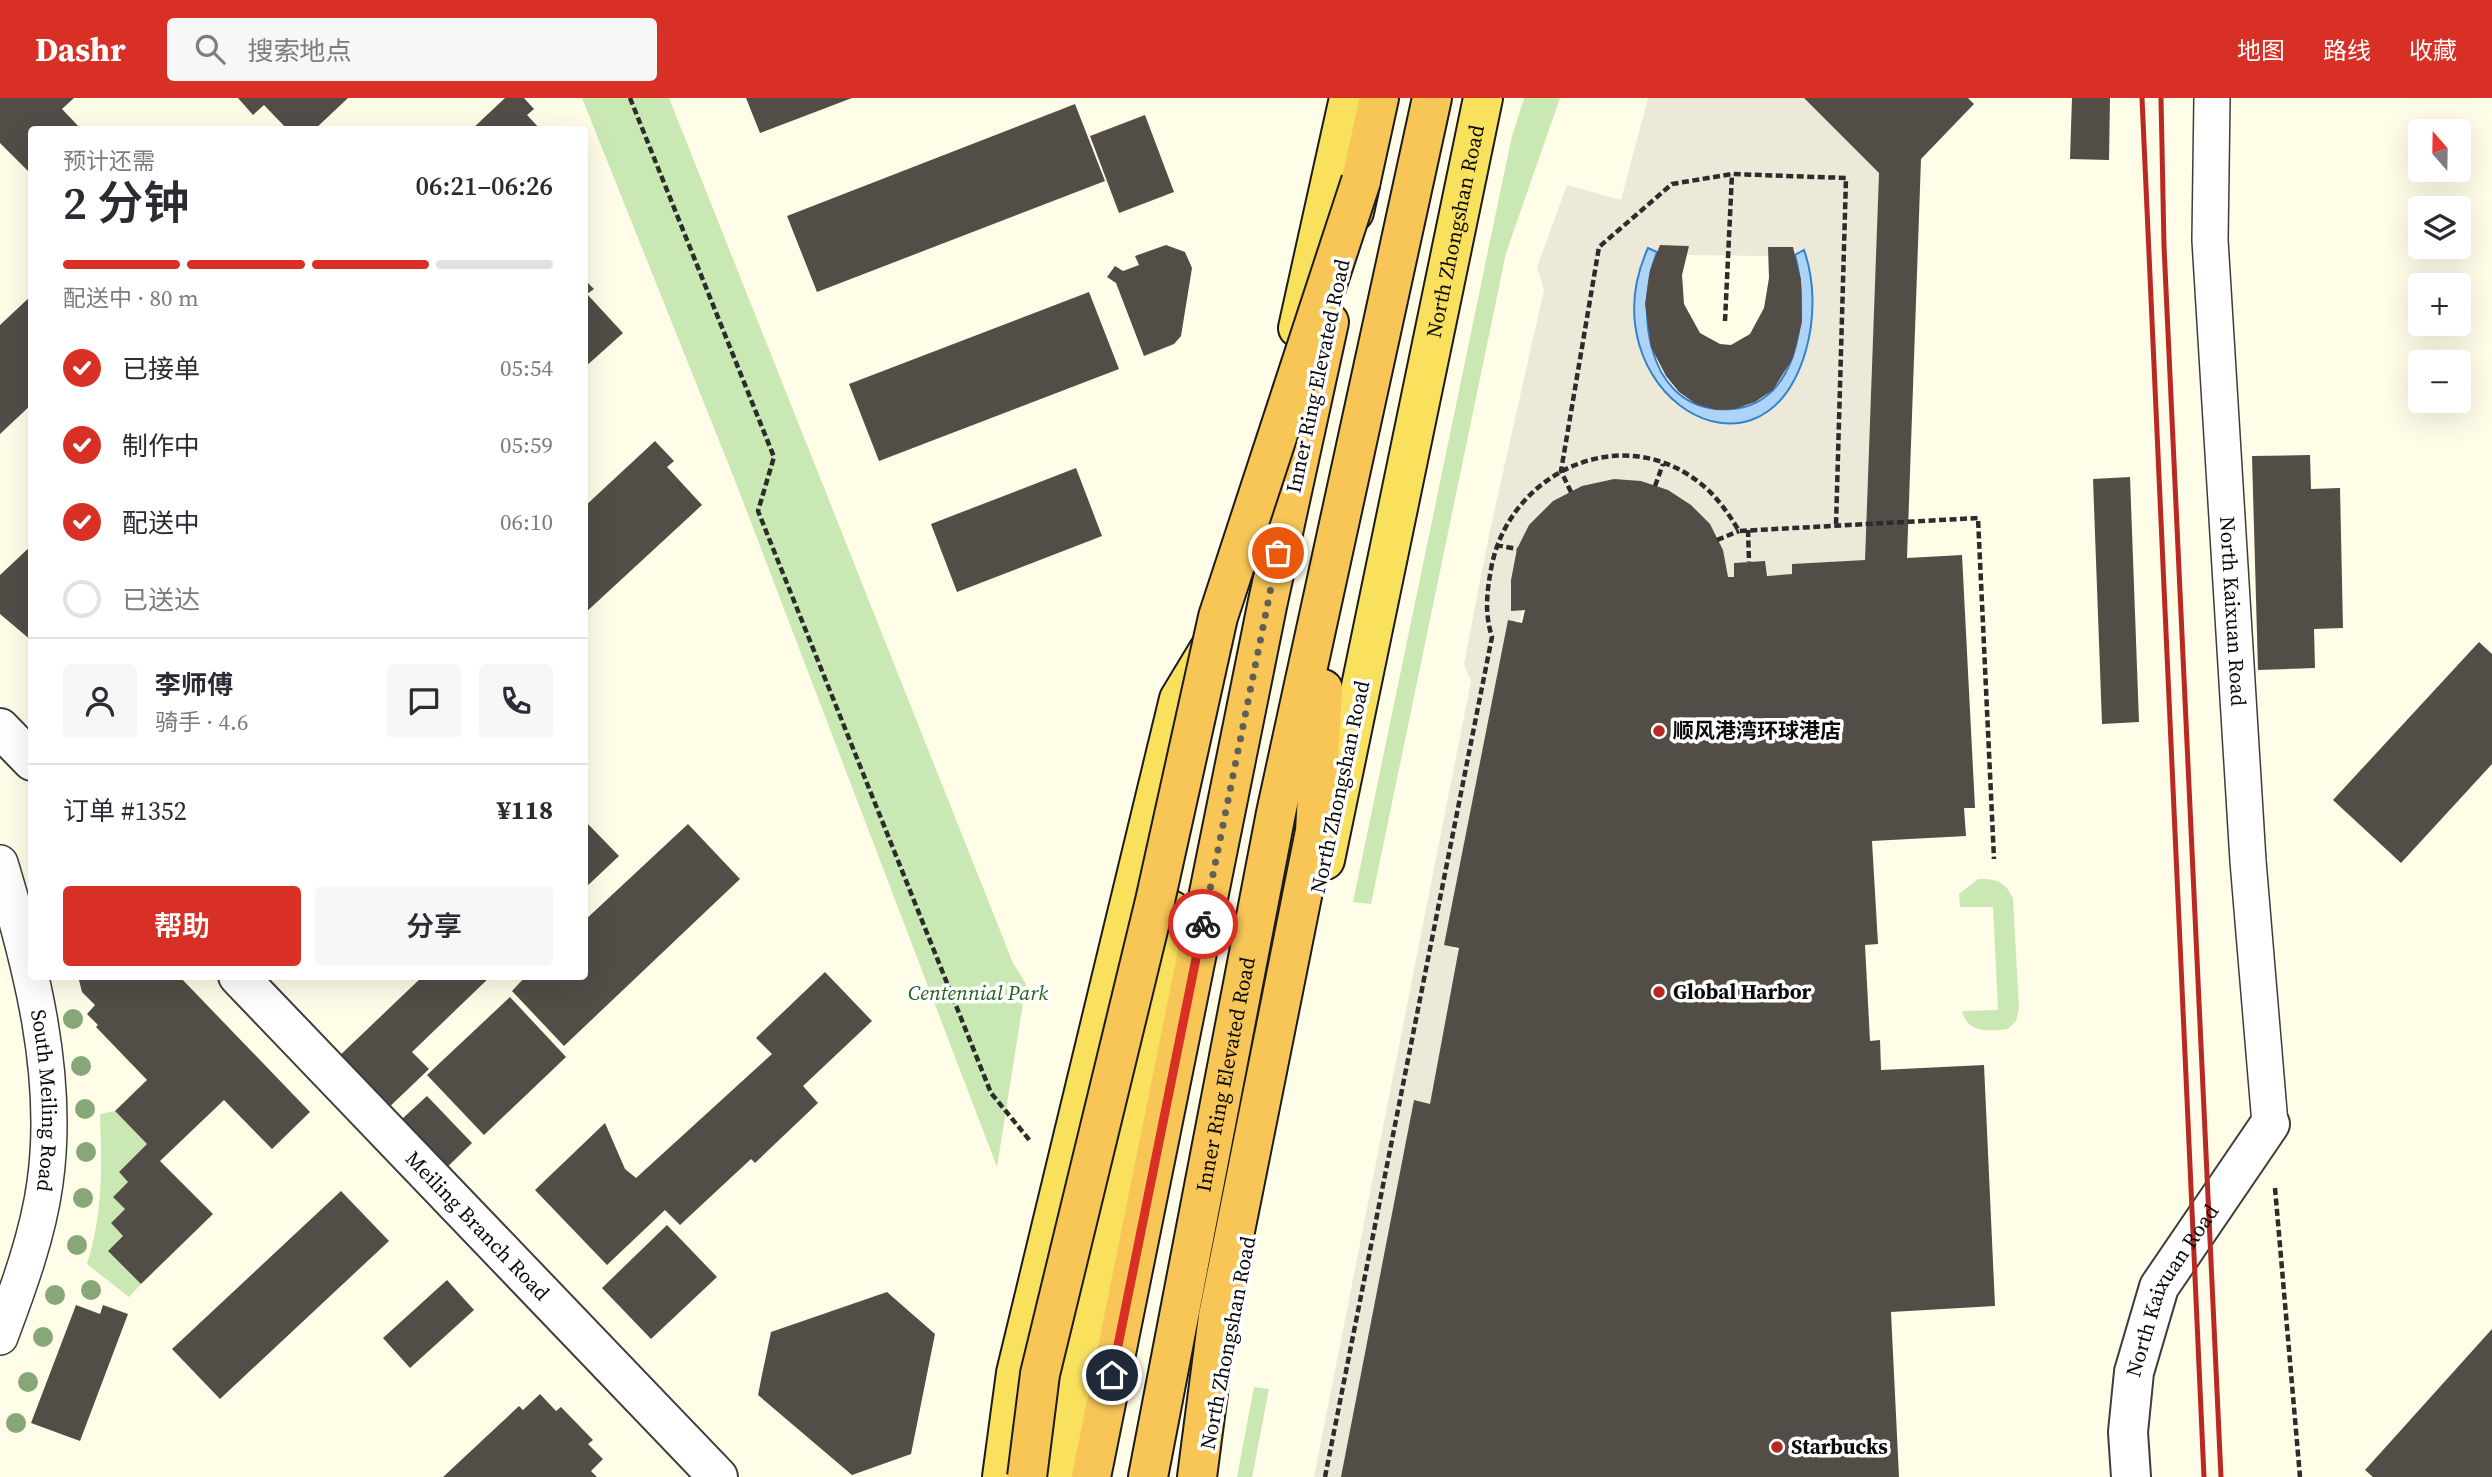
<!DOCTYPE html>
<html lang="zh">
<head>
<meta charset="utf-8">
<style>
  :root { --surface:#fff; --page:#f7f7f7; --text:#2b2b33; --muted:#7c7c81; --line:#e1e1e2; --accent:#d93025 }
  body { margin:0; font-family:"Source Serif 4","Noto Sans SC",serif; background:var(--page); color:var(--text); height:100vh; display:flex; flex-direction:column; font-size:26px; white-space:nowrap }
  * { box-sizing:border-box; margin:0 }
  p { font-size:23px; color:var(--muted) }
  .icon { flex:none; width:38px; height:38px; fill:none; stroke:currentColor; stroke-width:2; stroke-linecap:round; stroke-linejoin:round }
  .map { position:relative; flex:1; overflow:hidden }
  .details { position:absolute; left:28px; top:28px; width:560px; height:854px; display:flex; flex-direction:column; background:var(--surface); border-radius:7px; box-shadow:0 7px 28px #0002 }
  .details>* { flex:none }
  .needle { width:46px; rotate:340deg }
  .controls { position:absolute; left:2408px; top:21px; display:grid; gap:14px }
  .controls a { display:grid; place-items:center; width:63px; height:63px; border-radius:7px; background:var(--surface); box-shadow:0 7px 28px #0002; font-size:35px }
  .pin { position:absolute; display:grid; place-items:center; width:60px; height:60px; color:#fff; margin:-30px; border:4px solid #fff; border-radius:50%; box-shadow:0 2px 7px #0007 }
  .courier { position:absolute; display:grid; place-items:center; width:70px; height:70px; margin:-35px; border:5px solid #d93025; border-radius:50%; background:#fff; color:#222; box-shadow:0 2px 9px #0007 }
  .headline em { font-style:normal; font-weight:600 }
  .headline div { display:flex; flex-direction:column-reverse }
  .headline { display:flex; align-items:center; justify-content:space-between; height:119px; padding:0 35px }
  h1 { font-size:46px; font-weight:600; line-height:52px }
  .bar { display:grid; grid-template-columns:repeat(4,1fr); gap:10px 7px; align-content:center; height:84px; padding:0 35px }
  .bar i { height:9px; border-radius:5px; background:var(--line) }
  .bar .active { background:var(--accent) }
  .bar p { grid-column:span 4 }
  .line { display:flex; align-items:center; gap:18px; padding:0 35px; border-top:2px solid var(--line) }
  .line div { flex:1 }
  .round { display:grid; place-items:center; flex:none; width:74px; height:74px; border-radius:7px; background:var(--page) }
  ol { padding:0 35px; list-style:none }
  li { display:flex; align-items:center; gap:21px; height:77px }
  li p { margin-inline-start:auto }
  li .icon { padding:7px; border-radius:50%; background:var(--accent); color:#fff; stroke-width:4 }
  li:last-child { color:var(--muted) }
  li i { width:38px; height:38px; border:4px solid var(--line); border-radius:50% }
  .button { display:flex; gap:14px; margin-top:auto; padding:14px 35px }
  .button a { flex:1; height:80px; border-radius:7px; background:var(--accent); color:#fff; font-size:28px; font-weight:600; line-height:80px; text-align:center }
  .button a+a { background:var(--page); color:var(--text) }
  header { display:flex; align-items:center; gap:42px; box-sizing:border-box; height:98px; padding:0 35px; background:var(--accent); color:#fff }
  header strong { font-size:33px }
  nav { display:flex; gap:38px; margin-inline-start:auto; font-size:24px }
  .search { width:490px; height:63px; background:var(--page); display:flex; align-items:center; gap:18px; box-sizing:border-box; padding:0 24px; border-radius:7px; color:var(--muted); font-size:26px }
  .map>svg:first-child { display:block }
  .green { fill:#cae8b3 }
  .plaza { fill:#ede9d9; fill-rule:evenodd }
  .water { fill:#add4f6; stroke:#3482cd; stroke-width:2 }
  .building { fill:#534d47 }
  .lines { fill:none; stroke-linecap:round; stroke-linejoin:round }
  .minor-casing { stroke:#3d3d3d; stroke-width:38 }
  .tertiary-casing { stroke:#3d3d3d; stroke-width:42 }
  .primary-casing { stroke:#1b1b1b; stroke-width:42 }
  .trunk-casing { stroke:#1b1b1b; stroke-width:42 }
  .path { stroke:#2c2c2c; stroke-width:4.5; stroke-dasharray:7 3.5; stroke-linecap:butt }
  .minor { stroke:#fff; stroke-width:35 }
  .tertiary { stroke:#fff; stroke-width:38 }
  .primary { stroke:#f9e15e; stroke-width:38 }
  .trunk { stroke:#f7c657; stroke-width:38 }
  .rail { stroke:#b92923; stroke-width:5 }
  .trunk-bridge-casing { stroke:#1b1b1b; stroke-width:42; stroke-linecap:butt }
  .trunk-bridge { stroke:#f7c657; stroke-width:38 }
  .tree { fill:#87a778 }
  .done { stroke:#605f58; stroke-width:7; stroke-dasharray:0 12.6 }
  .route { stroke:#d93025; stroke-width:9 }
  .poi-dot { fill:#b92923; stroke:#fff; stroke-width:2.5 }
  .labels { text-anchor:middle; stroke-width:7; stroke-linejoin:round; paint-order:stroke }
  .street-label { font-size:21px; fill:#0a0a0a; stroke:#fff }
  .poi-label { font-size:21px; font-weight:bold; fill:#0a0a0a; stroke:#fff; text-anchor:start }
  .park-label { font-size:21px; font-style:italic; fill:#24611c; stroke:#fff }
</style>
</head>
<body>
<header>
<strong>Dashr</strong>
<div class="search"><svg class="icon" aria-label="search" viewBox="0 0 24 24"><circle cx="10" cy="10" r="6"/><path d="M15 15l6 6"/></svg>搜索地点</div>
<nav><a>地图</a><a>路线</a><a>收藏</a></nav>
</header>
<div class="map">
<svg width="2492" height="1379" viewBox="0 0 2492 1379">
  <rect width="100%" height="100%" fill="#fffce8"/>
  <!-- green -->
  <path class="green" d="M582,0h87l344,865 13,21 -29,183 -261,-684z
    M1524,0h36l-54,155 -135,651 -18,-2 158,-762z
    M1978,781c18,0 27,2 35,19l6,111 -3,12 -8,8c-21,2 -39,5 -46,-18l36,-1 -5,-103h-33l-1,-13z
    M115,1013l32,33 -28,28 9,10 -15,15 12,12 -14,14 12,13 18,48 -12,13 -42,-33c16,-49 15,-99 13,-150z
    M1254,1289l15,2 -17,88h-15z"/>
  <!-- plaza -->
  <path class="plaza" d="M1648,0h156l75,75 -14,387 -73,4v10l-72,4 -196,26 -4,17 -4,-2 -1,3 -62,327 50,9 -154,519h-35l157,-796 -7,-17 26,-134 54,-240 -7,-23 30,-82 54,15zM1661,147l28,1 -3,9 82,1v-9h24l3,8 9,-5 9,54 -6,41 -28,56 -20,14 -23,8 -62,-19 -25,-34 -12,-40v-47l11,-35 9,4z"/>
  <!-- water -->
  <path class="water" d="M1648,150l9,4c-21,52 -13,151 60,157 82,8 94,-97 78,-154l9,-5c11,31 11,68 2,100 -44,154 -222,40 -158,-102z"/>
  <!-- building -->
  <path class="building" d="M0,0h74l-12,11 20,21h-50v45l-32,-32z
    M238,0h110l-34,32h-26l-24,-25 -11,10z
    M505,0h19l10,11 -7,6 14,15h-70z
    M746,0h106l-92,35z
    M1804,0h164l6,6 -53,55 -14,399 55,-3 13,253h-11l2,28 -94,5 6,103 -13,1 5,96 10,-1 1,30 103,-5 11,241 -104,6 8,165h-558l73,-377 16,4 29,-156 -15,-3 64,-325 14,3 3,-13 -14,1v-31l6,-31 12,-24 24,-24 29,-15 32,-7 27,2 27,9 23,15 19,19 13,26 5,27h6v-14l31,-2 2,15 25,-2v-10l73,-4 14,-387z
    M2072,0h38l-1,62 -39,-1z
    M1075,6l30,77 -288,111 -30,-76z
    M1145,17l29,77 -55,21 -29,-77z
    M1166,147l19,7 7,16 -11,68 -7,8 -30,12 -28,-73 -9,-6 8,-11 8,5 16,-6 -4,-9z
    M1660,147l29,1 -7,29 2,29 16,29 20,11 11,1 19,-11 14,-26 5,-30 -1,-31h25l8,33 1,42 -9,36 -20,32 -18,12 -20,7 -19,1 -20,-6 -17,-12 -13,-16 -15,-29 -6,-43 5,-34z
    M584,181l10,10 -7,5 36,39 -39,35z
    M1089,194l30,77 -240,92 -30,-77z
    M32,197v109l-32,30v-109z
    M655,343l19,20 -7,6 35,38 -118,109v-107z
    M2310,357l1,34 29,-1 3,140 -29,1 1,39 -57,2 -6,-214z
    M1076,370l26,68 -145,56 -26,-68z
    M2130,379l9,245 -37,2 -9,-245z
    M32,447v96l-32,-27v-39z
    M2479,544l13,12v110l-91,99 -68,-63z
    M586,724l33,34 -35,33v-65z
    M688,726l52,55 -176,167 -52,-55 14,-15h58v-55z
    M825,874l47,49 -69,65 15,17 -63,60 -4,-4 -71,66 -15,-15 -58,55 -72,-75 70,-67 20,46 11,9 136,-124 -16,-16z
    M78,878h101l131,136 -38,37 -48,-49 -64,61 53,53 -72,70 -33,-33 15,-15 -12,-13 14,-14 -12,-12 15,-15 -9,-10 28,-28 -32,-33 32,-31 -51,-53 2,-2 -11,-11 8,-9 -13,-13z
    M423,878h68l-79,76 17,17 -46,44 -49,-52z
    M510,899l56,60 -82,78 -57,-60z
    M427,998l45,47 -36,35 -46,-48z
    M341,1093l48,50 -169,158 -48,-50z
    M667,1127l50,52 -66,62 -49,-51z
    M447,1182l27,30 -64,58 -27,-30z
    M887,1194l48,42 -24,120 -59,21 -94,-80 4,-20 9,-43z
    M76,1207l24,9 3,-9 25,9 -48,127 -49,-18z
    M2492,1231v148h-119l-8,-7z
    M540,1296l16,17 5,-4 32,33 -5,4 15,15 -12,12 6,6h-154l76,-71 4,4z"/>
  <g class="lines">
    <defs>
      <g id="minor">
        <path id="s1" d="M2212,0l-2,142 38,621 22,263"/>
        <path id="s2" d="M0,765c31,102 60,213 45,320 -7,52 -27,106 -45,154"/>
      </g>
      <g id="tertiary">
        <path d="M0,630l32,33"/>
        <path id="s3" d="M238,878l480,501"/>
        <path id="s4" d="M2131,1379l-3,-45 6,-60 25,-85 111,-163"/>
      </g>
      <g id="primary">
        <path d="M1298,230l51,-230"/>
        <path id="s5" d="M1325,762l158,-762"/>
        <path d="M1002,1379l14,-104 163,-674 29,-48"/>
        <path d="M1058,1379l51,-277 62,-290"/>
      </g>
      <g id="trunk">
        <path d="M1354,114l25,-114"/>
        <path d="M1091,1379l176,-871 62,-284"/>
        <path id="s6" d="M1148,1379l128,-664 156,-715"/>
        <path d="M1197,1379l21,-161 97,-485 8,-142"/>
      </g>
    </defs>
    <!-- minor casing -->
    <use href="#minor" class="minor-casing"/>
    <!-- tertiary casing -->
    <use href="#tertiary" class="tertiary-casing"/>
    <!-- primary casing -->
    <use href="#primary" class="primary-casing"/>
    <!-- trunk casing -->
    <use href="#trunk" class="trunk-casing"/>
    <!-- path -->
    <path class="path" d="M630,0l144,359 -16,54 233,582 40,49
      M1725,223l7,-147
      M1655,388l8,-22
      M1571,394l-10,-21 38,-224 73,-63 60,-10 114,4 -10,347
      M1748,432l1,32
      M1717,442l22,-9
      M1496,447l21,4
      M2275,1090l25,289
      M1325,1379l167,-840c-8,-25 -5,-47 0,-73 21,-96 137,-146 215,-75 13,12 23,27 32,42l239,-13 16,341"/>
    <!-- minor -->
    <use href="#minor" class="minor"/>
    <!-- tertiary -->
    <use href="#tertiary" class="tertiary"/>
    <!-- primary -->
    <use href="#primary" class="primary"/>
    <!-- trunk -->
    <use href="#trunk" class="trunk"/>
    <!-- rail -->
    <path class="rail" d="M2142,0l62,1379
      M2161,0l3,148 57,1231"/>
    <defs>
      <path id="trunk-bridge" d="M1027,1379l13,-103 115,-473 63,-284 143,-436"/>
    </defs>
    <!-- trunk-bridge casing -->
    <use href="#trunk-bridge" class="trunk-bridge-casing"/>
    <!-- trunk-bridge -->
    <use href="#trunk-bridge" class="trunk-bridge"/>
  </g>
  <!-- trees -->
  <g class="tree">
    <circle cx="73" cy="921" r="10"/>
    <circle cx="81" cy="968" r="10"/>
    <circle cx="85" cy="1011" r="10"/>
    <circle cx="86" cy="1054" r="10"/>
    <circle cx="83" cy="1100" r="10"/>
    <circle cx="77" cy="1147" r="10"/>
    <circle cx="91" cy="1192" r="10"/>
    <circle cx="55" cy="1197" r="10"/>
    <circle cx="43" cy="1239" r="10"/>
    <circle cx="28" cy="1284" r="10"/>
    <circle cx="16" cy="1325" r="10"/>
  </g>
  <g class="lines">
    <!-- done -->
    <path class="done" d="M1203,826l75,-371"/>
    <!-- route -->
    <path class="route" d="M1112,1277l91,-451"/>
  </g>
  <!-- markers -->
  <g class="poi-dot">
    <circle cx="1659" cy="633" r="7"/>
    <circle cx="1659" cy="894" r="7"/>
    <circle cx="1777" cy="1349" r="7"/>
  </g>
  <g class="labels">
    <!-- street labels -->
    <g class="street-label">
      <text dy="7" stroke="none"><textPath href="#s5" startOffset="642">North Zhongshan Road</textPath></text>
      <text transform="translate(1318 278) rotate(-78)" y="7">Inner Ring Elevated Road</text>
      <text dy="7" stroke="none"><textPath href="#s1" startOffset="514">North Kaixuan Road</textPath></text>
      <text transform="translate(1340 689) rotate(-78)" y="7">North Zhongshan Road</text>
      <text dy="7" stroke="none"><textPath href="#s6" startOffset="410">Inner Ring Elevated Road</textPath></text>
      <text dy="7" stroke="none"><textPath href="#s2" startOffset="243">South Meiling Road</textPath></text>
      <text dy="7" stroke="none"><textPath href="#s3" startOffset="346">Meiling Branch Road</textPath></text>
      <text dy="7" stroke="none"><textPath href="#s4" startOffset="196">North Kaixuan Road</textPath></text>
      <text transform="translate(1228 1245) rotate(-79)" y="7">North Zhongshan Road</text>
    </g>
    <!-- poi labels -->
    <g class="poi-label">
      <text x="1673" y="640">顺风港湾环球港店</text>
      <text x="1673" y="901">Global Harbor</text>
      <text x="1791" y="1356">Starbucks</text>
    </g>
    <!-- park labels -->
    <g class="park-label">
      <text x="978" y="902">Centennial Park</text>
    </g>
  </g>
</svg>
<div class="controls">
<a><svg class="needle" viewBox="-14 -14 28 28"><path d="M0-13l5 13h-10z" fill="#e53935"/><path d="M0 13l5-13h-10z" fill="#7c7c81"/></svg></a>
<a><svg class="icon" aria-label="layers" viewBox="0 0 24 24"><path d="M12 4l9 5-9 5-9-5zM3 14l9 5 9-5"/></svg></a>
<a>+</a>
<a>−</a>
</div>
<div class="pin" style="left:1278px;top:455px;background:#ea580c"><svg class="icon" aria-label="bag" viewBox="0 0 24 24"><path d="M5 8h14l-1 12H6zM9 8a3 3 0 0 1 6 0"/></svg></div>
<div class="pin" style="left:1112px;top:1277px;background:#1f2937"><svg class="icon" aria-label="home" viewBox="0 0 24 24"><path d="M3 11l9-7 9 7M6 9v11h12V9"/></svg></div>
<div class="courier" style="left:1203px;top:826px"><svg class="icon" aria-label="bike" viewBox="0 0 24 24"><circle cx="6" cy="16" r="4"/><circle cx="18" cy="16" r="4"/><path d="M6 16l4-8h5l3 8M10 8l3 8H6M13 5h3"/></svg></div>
<section class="details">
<div class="headline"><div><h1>2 分钟</h1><p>预计还需</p></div><em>06:21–06:26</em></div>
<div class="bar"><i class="active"></i><i class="active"></i><i class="active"></i><i></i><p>配送中 · 80 m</p></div>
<ol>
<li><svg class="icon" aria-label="check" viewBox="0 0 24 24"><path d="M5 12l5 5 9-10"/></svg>已接单<p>05:54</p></li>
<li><svg class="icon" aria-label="check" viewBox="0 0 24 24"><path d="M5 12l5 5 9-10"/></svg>制作中<p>05:59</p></li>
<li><svg class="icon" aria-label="check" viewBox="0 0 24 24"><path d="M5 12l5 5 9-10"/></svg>配送中<p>06:10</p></li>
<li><i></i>已送达</li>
</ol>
<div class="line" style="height:126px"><a class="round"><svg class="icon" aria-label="person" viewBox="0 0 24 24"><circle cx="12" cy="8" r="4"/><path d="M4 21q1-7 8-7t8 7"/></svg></a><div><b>李师傅</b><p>骑手 · 4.6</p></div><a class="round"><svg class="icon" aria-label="chat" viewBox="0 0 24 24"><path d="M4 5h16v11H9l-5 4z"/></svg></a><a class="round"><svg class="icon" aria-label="phone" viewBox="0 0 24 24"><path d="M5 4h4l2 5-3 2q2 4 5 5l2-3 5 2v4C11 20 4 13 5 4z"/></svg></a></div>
<div class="line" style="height:91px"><div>订单 #1352</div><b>¥118</b></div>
<div class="button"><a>帮助</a><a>分享</a></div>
</section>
</div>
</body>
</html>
